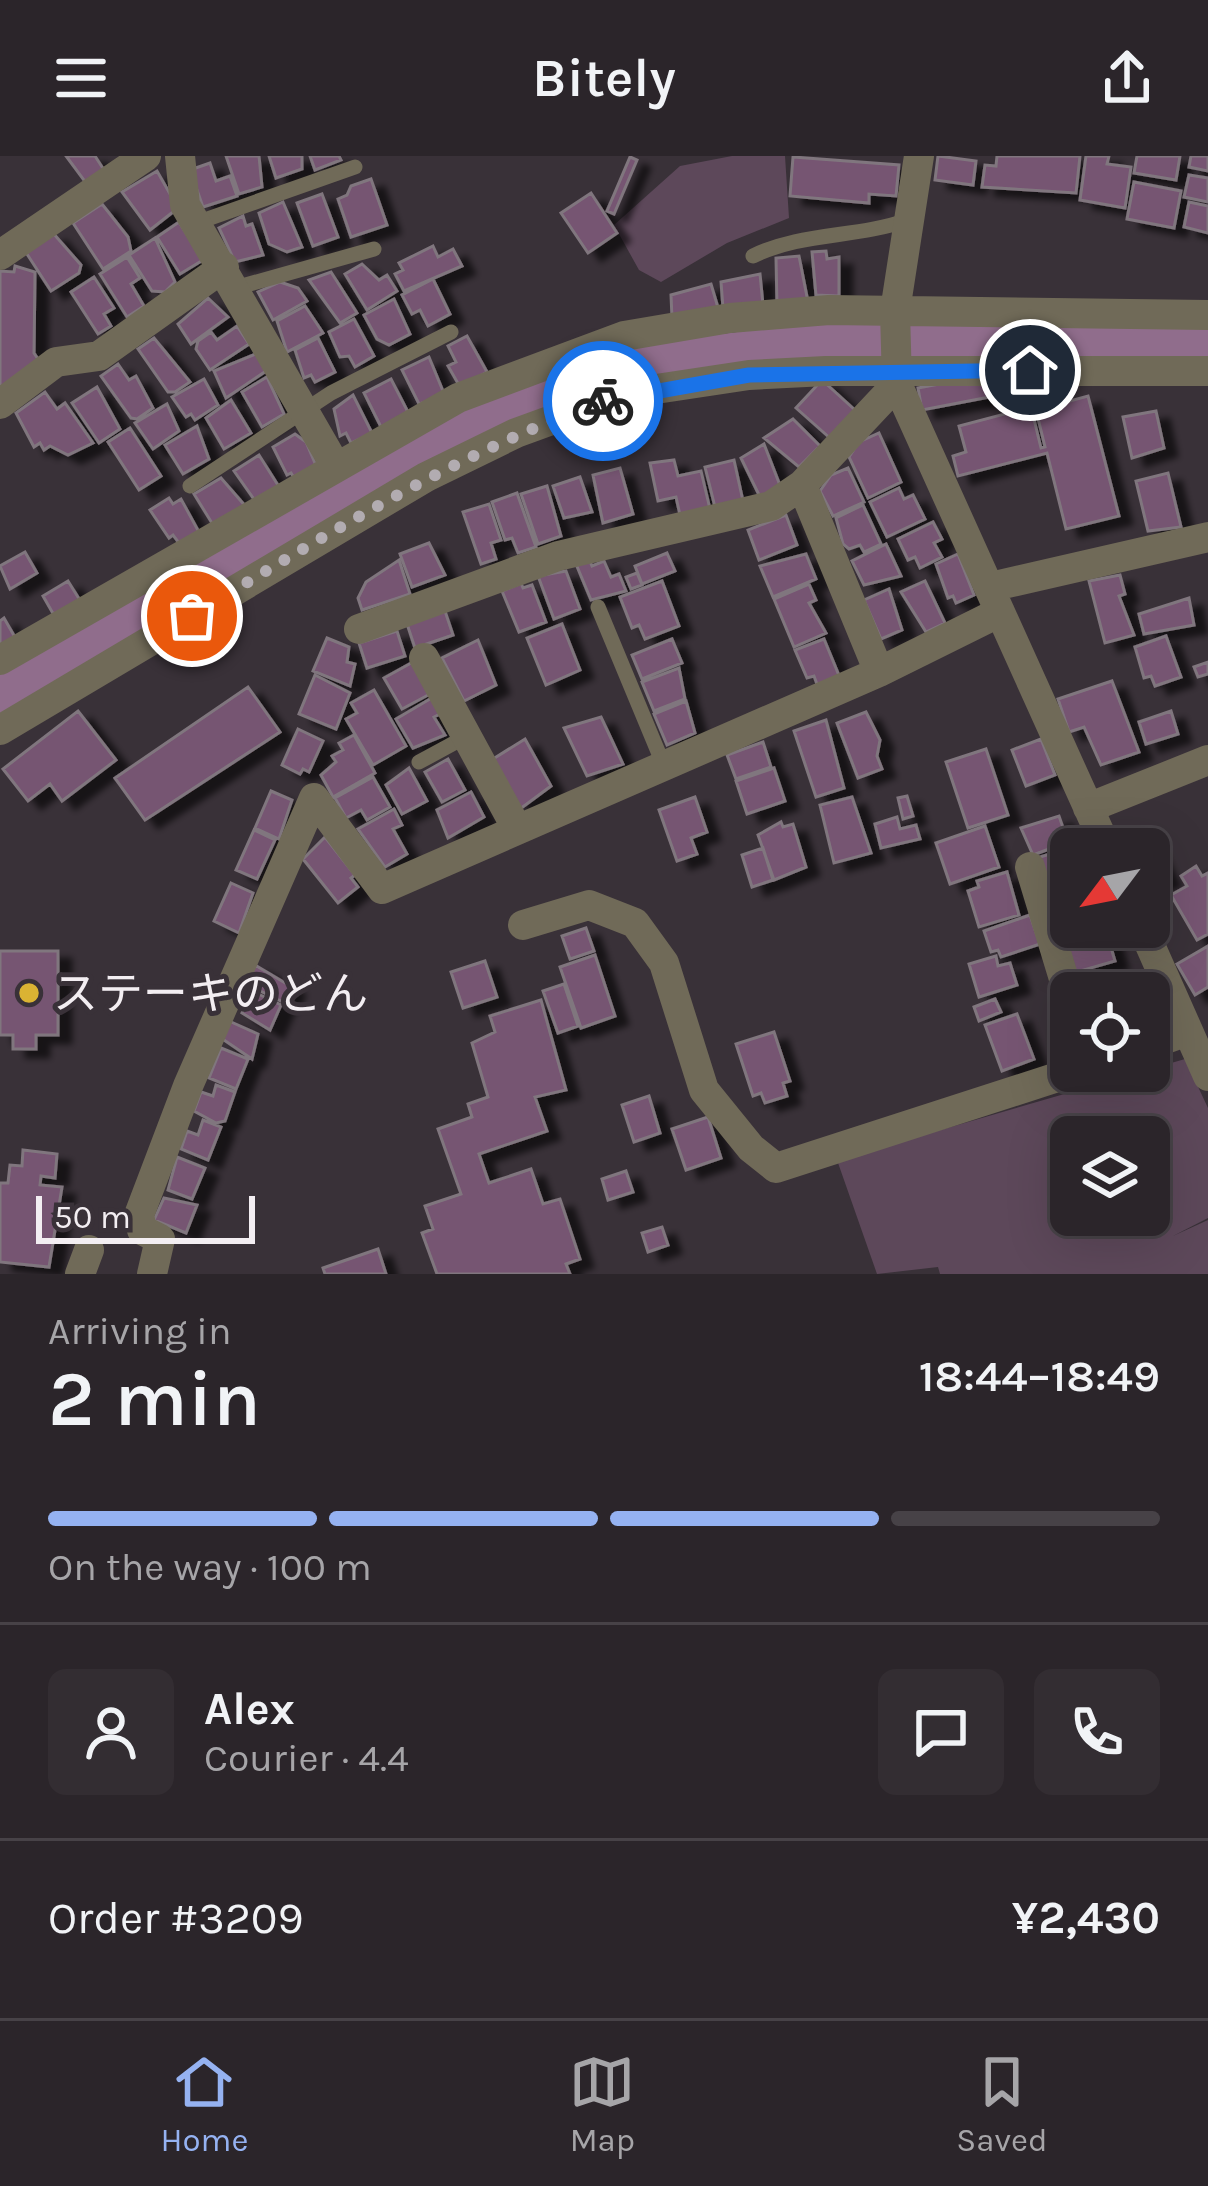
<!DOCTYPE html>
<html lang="en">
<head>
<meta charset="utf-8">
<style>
  :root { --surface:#2b252a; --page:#332d32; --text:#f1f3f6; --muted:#a6a5a8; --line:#474247; --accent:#95b2f1 }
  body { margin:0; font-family:Karla,"Noto Sans JP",sans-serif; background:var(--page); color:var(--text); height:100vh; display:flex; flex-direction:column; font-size:45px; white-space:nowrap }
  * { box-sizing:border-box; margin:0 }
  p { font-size:39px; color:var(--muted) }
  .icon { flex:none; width:66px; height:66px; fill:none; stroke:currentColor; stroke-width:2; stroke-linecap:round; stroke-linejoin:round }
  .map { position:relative; height:1118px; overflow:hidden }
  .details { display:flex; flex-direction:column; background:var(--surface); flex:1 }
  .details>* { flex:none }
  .needle { width:78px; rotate:238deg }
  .tools { position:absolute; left:1050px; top:672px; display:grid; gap:24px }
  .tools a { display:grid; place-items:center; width:120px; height:120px; border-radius:18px; background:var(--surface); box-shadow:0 12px 48px #0002,0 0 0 3px var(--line); font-size:60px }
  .scale { position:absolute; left:36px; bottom:30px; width:219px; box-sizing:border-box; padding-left:12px; border:6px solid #f3eef2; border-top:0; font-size:33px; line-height:42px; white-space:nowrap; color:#f3eef2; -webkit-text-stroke:9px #393138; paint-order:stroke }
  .pin { position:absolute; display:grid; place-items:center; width:102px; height:102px; color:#fff; margin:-51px; border:6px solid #fff; border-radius:50%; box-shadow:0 3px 12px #0007 }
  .courier { position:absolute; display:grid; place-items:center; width:120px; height:120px; margin:-60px; border:9px solid #1a73e8; border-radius:50%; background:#fff; color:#222; box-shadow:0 3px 15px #0007 }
  .head em { font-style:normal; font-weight:600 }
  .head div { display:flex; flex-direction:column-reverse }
  .head { display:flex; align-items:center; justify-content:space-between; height:204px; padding:0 48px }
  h1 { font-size:78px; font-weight:600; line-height:90px }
  .bar { display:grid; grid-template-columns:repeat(4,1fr); gap:18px 12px; align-content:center; height:144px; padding:0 48px }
  .bar i { height:15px; border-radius:9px; background:var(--line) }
  .bar .selected { background:var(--accent) }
  .bar p { grid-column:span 4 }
  .line { display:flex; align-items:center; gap:30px; padding:0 48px; border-top:3px solid var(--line) }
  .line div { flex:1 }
  .round { display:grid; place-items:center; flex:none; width:126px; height:126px; border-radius:18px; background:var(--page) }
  header { display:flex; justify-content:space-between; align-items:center; height:156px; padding:0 48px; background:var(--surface); font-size:54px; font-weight:600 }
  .tabs { display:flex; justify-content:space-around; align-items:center; height:168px; border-top:3px solid var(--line); background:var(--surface); font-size:33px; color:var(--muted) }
  .tabs a { display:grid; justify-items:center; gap:6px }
  .tabs .selected { color:var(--accent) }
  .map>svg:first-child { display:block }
  .green { fill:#5d485a; fill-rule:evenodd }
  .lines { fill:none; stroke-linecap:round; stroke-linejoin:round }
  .river { stroke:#906d8c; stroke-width:51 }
  .building { fill:#765472; stroke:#80767e; stroke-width:3; filter:url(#shadow) }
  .service { stroke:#706a58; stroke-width:15 }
  .minor { stroke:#706a58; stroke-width:30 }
  .done { stroke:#b2acb1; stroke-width:12; stroke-dasharray:0 21.6 }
  .route { stroke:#1a73e8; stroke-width:15 }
  .poi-dot { fill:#dab333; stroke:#393138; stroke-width:4.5 }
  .labels { text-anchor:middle; stroke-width:10; stroke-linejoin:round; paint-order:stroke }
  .poi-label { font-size:45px; fill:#f3eef2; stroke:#393138; text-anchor:start }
</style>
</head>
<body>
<header><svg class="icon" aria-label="menu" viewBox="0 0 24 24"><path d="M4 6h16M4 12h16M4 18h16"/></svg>Bitely<svg class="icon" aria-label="share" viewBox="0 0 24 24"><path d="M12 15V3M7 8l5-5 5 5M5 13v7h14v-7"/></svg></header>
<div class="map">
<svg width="1208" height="1118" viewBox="0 0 1208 1118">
  <defs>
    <filter id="shadow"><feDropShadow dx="13" dy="8" stdDeviation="3" flood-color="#0009"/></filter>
  </defs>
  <rect width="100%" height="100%" fill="#393138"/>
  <!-- green -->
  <path class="green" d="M732,0h53l4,62 -62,25 -66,39 -22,-12 -25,-45 66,-59z
    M1185,903l23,49v110l-35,18 35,-16v54h-268l-2,-7 -61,7 -40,-114zM1071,981h78v78h-78z"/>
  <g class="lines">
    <!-- river -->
    <path class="river" d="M0,543l437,-258 97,-40 133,-35 134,-16 407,-2"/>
  </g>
  <!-- building -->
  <path class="building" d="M66,0h29l9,14 -18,13z
    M226,0h33l3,31 -23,7z
    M269,0h33v13l-26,9z
    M310,0h29l2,4 -26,10z
    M938,0l38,5 -3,24 -38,-5z
    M997,0h83l-4,37 -94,-6 3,-22 11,1z
    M1086,0h23l-2,8 24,3 -6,41 -45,-8z
    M1137,0h43l-4,24 -42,-7z
    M1191,0h17v15l-19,-4z
    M630,1l7,3 -23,54 -7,-3z
    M793,1l106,8 -3,31 -27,-2v9l-79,-7z
    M210,7l6,18 14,-5 7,20 -34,11 -13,-37z
    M157,15l21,37 -28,22 -28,-38z
    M1189,19l19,3v24l-24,-5z
    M371,23l16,46 -36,12 -13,-38 9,-4 4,-9z
    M1134,26l47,9 -7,37 -47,-9z
    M591,37l26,40 -29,20 -27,-40z
    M322,38l16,43 -25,9 -16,-43z
    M283,46l19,45 -15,5 -18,-8 -10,-31z
    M1189,46l19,4v27l-24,-6z
    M102,48l26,33 3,14 -28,18 -30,-46z
    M243,60l3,10 6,-2 11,31 -28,7 -16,-34z
    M179,66l24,38 -23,14 -23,-37z
    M53,77l28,32 -2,8 -28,18 -26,-40z
    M155,82l20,44 -10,10 -13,-1 -23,-36z
    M433,90l5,11 15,-8 9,17 -58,25 -9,-17 8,-4 -4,-7z
    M826,95l1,8 12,-2v39l-23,-1 -4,-43z
    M799,100l9,46 -31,3 -1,-47z
    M127,101l13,21 -9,6 13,22 -17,11 -27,-43z
    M362,108l17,16 8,-5 10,16 -30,19 -22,-36z
    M15,110l20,6 -1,81 6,9 -40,26v-117l14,1z
    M331,116l26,41 -17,10 -31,-43z
    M760,118l3,31 -40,3 -2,-26z
    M94,121l20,31 -10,6 7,12 -13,8 -27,-42z
    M433,123l17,35 -22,12 -8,-16 -8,4 -10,-19z
    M280,126l18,6 9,13 -34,19 -15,-28z
    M711,128l8,27 -47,7 -1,-23z
    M208,142l20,19 -37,27 -13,-20z
    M394,143l16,35 -21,11 -12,-6 -13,-24z
    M305,150l18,27 -36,19 -10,-31z
    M354,163l20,37 -19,11 -6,-11 -9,1 -11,-25z
    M237,170l12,18 -39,26 -14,-21 2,-8 13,-9 6,8z
    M467,180l20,36 -27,15 -12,-21 8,-4 -8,-16z
    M154,182l36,44 -15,10h-7l-30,-43z
    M318,182l17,34 -20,10 -4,-7 -7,3 -9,-28z
    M258,197l11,16 -43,29 -12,-27z
    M429,201l16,39 -26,8 -17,-34z
    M118,208l11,16 7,-4 17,32 -16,11 -6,-1 -30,-42z
    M982,220l24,1 4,16 -88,17 -4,-22z
    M267,221l17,37 -22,13 -20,-35z
    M204,223l14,26 -23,15 -4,-6 -5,3 -14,-20z
    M391,223l18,35 -28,13 -17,-34z
    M822,224l34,31 -25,28 -35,-31z
    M97,231l23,42 -21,14 -27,-40z
    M45,236l12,17 8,-6 28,40 -25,12 -18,-9 -6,4 -4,-7 -6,4 -18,-34z
    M353,239l19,38 -21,10 -5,-10 -6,3 -6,-27z
    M1088,240l31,120 -53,13 -19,-76 -89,23 -5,-20 13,-4 -7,-26 72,-19 10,41 4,-1 -9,-37z
    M231,244l20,33 -27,16 -18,-31z
    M167,248l12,27 -26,18 -18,-26z
    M1156,255l8,37 -32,10 -9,-41z
    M793,263l27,27 -21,21 -35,-29z
    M197,270l12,33 -26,15 -18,-29z
    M130,272l31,48 -22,14 -31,-48z
    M879,277l22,49 -33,16 -19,-41 10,-15z
    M295,278l11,8 11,26 -21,13 -5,-8 -4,2 -14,-28z
    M764,288l17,44 -21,9 -19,-39z
    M259,299l22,35 -23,15 -24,-34z
    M674,304l4,16 23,-5 9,38 -30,6 -4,-18 -18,4 -8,-38z
    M734,304l9,41 -28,6 -10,-40z
    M620,312l13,46 -30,9 -10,-48z
    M848,312l16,34 -31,14 -13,-25 11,-16z
    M1168,317l13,54 -33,4 -12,-50z
    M580,321l12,35 -28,6 -11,-32z
    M221,322l26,30 -32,20 -21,-34z
    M547,330l14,50 -23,8 -17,-50z
    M899,332l5,11 9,-4 12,24 -38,18 -17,-35z
    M517,337l19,54 -18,6 -6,-15 -7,2 -13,-38z
    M169,342l4,6 8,-5 19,35 -21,9 -6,-8 -4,3 -19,-28z
    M489,348l12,36 -10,3 5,16 -15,5 -18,-52z
    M863,349l18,39 -17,8 -4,-7 -11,4 -6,-5 -7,-26z
    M786,359l11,30 -38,15 -11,-30z
    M933,366l9,17 -8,4 8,14 -22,11 -5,-11 -7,3 -10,-21z
    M429,387l16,32 -33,12 -12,-33z
    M886,388l15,32 -37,9 -12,-24z
    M25,396l12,21 -27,16 -10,-23z
    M667,397l8,18 -33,13 -7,-18z
    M806,398l10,25 -43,18 -13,-31z
    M958,398l16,41 -18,8 -3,-7 -5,2 -12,-34z
    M589,403l3,7 12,-5 7,16 8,-3 7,17 -35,9 -15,-36z
    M399,404l11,34 -48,16 -4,-12 8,-16z
    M566,415l14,38 -26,10 -16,-43z
    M637,417l5,12 -11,4 -5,-12z
    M1120,419l5,19 -6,2 15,39 -29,8 -16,-62z
    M68,425l13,21 -26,15 -12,-21z
    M662,425l17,45 -34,13 -6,-14 -7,3 -12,-31z
    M925,425l20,42 -19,9 -25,-40z
    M521,427l2,5 9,-3 14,37 -27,10 -17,-41z
    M809,428l7,16 -7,3 17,30 -32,14 -20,-48z
    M889,433l13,41 -21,9 -17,-39z
    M1189,442l5,27 -50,9 -5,-20z
    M445,455l8,24 -38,13 -8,-24z
    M4,462l12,21 -16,10v-28z
    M562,468l18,46 -34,15 -19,-47z
    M397,475l8,25 -38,12 -8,-25z
    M1166,480l15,41 -26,9 -4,-10 -7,2 -9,-31z
    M327,482l22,9 -2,15 8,2 -5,22 -37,-15z
    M672,483l10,24 -40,16 -10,-24z
    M824,483l16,39 -22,9 -4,-11 -7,2 -12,-28z
    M478,484l18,45 -32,16 -22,-43z
    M413,506l17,32 -28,15 -18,-31z
    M1208,506v12l-10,3 -4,-10z
    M679,512l6,31 -31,12 -12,-29z
    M315,519l35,18 -14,36 -37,-15z
    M1112,525l27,71 -38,13 -17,-38 -15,5 -11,-33z
    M248,531l32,45 -135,88 -30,-42z
    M374,534l32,56 -33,19 -27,-46 11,-6 -6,-10z
    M435,540l9,16 -10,5 11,18 -32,13 -17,-29z
    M686,545l9,32 -28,12 -13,-31z
    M78,555l38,49 -54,41 -12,-17 -22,17 -25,-32z
    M1171,555l7,23 -32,10 -7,-22z
    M866,556l14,28 -3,16 5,13 -24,9 -21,-55z
    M601,561l22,47 -36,12 -23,-48z
    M826,564l18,68 -28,9 -22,-66z
    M298,573l25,12 -14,31 -6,-3 -3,5 -18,-9z
    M354,579l21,38 -42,24 -12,-22 15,-13 -4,-6 11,-6 -4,-7z
    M525,583l26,47 -31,23 -27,-50z
    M1041,583l14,36 -29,11 -14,-36z
    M763,586l8,25 -35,12 -9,-24z
    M986,593l22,66 -40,13 -22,-66z
    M448,603l17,31 -23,12 -17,-30z
    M409,612l18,33 -25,13 -16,-29z
    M774,612l11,33 -38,13 -11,-33z
    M373,621l17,30 -23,13 -6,-10 -15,8 -11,-20z
    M271,635l21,9 -13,39 -24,-11z
    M471,636l13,25 -36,21 -11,-28z
    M907,640l6,20 -10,3 -5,-21z
    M695,641l12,35 -16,6 6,16 -20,7 -18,-51z
    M852,641l19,56 -37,10 -14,-58z
    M394,653l8,16 -9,4 14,25 -22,13 -27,-38z
    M1059,660l9,26 -35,13 -12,-27z
    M897,661l3,12 16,-4 4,14 -39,9 -6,-24z
    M781,666l2,5 10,-3 13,43 -32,13 -16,-45z
    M985,670l14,41 -49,17 -14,-41z
    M254,674l21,10 -18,39 -21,-9z
    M1146,679l21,43 -18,8v-37l-30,-1z
    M325,681l30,38 -4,3 7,9 -20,16 -35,-44z
    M1078,689l-7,4v38l-25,8 -12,-36z
    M763,692l10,32 -21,7 -10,-32z
    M1196,710l6,10 6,-3v61l-11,6 -26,-45 16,-9 -6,-10z
    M1007,716l12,43 -40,12 -11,-36 11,-4 -2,-6z
    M231,727l22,10 -14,40 -25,-12z
    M1030,759l10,29 -39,13 -3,-7 -7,2 -7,-21z
    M1089,771h16l10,34 -45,13 -11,-38z
    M586,772l8,23 -24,8 -8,-23z
    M1208,790v41l-13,8 -18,-31z
    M0,795h58v84h-22v14h-23v-14h-13z
    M595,799l20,61 -34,12 -21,-61z
    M996,800l2,10 12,-3 7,22 -38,12 -10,-33z
    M485,805l12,36 -34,11 -12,-36z
    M255,809l37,22 -7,16 -39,-19z
    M1125,824l4,13h-43l-2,-5z
    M564,828l14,42 -20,7 -15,-42z
    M252,835l29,14 -11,25 -28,-17z
    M995,843l6,13 -22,9 -5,-14z
    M541,844l25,90 -31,7 12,34 -68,23 10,29 42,-14 12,35 17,-5 20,60 -14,5 4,10h-133l-15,-41 11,-4 -8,-23 36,-12 -23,-65 34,-12 -4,-13 20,-7 -16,-54 23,-11 -5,-16z
    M1017,858l17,45 -32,12 -17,-46z
    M229,865l29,13 -6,25 -31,-21z
    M774,876l16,49 -7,2 4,13 -22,7 -4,-10 -8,3 -17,-52z
    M221,892l27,11 -12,30 -27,-11z
    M216,929l19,7 -10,29 -9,2 -22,-12 7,-19 12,4z
    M649,940l11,37 -26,9 -12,-37z
    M708,961l13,41 -35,12 -14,-41z
    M203,964l18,7 -13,33 -27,-11 6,-18 11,4z
    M23,994l34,4 -2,24 -14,-2 -1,9 22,2 -13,80 -49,-5v-79h8l2,-18 12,1z
    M177,1001l28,11 -13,31 -24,-9z
    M626,1015l7,21 -25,8 -6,-21z
    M164,1042l33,7 -11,28 -32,-13z
    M662,1071l6,18 -20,7 -6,-19z
    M378,1093l8,25h-61l-2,-6z"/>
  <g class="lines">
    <!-- service -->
    <path class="service" d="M196,67l159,-56
      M753,100c49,-24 103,-18 155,-36
      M235,132l139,-39
      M190,330l141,-93 120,-61
      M598,451l66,159
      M419,606l48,-26"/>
    <!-- minor -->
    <path class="minor" d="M180,0l5,49 150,260
      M919,0l-24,155 2,73 210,465
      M0,99l146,-99
      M0,248l56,-42 43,-6 125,-89
      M802,329l77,187
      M990,431l218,-50
      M359,473l199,-73 213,-50 31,-21 95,-101
      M424,502l92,169
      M0,504l458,-262 166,-62 106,-18 99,-8 379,5
      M0,574l426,-253 90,-44 107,-39 126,-19 77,-4h382
      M1088,652l120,-48
      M1030,711l41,135
      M523,769l66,-20 46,18 29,40 40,127 47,58 25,20 300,-97
      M1142,771l66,149
      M1149,889l39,-14
      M80,1118l9,-24
      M152,1118l8,-35 -18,-9 -3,-15 49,-129 126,-288 68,91 497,-217 121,-60"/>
  </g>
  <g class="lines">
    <!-- done -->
    <path class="done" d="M192,460c133,-81 264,-162 411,-215"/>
    <!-- route -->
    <path class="route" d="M603,245l146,-26 281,-5"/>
  </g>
  <!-- markers -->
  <circle class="poi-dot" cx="29" cy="837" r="12"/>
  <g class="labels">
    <!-- poi labels -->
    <g class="poi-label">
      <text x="53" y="853">ステーキのどん</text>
    </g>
  </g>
</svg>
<div class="tools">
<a><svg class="needle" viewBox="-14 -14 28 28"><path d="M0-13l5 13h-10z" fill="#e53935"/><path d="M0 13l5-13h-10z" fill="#a6a5a8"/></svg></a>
<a><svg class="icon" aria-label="locate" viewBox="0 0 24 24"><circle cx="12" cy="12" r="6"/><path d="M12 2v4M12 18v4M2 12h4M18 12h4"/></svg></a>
<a><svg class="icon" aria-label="layers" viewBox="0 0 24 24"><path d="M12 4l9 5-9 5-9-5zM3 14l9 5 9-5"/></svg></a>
</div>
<div class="scale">50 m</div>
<div class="pin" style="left:192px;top:460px;background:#ea580c"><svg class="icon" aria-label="bag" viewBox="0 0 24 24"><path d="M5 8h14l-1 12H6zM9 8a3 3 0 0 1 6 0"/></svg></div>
<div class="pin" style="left:1030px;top:214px;background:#1f2937"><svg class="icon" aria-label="home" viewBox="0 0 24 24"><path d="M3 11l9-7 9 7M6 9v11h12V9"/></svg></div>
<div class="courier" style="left:603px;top:245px"><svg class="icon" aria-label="bike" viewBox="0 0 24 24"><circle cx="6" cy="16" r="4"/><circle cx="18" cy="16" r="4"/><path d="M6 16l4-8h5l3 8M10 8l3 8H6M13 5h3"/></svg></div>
</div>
<section class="details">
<div class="head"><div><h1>2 min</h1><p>Arriving in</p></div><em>18:44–18:49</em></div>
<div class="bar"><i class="selected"></i><i class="selected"></i><i class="selected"></i><i></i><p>On the way · 100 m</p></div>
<div class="line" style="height:216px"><a class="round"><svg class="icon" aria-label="person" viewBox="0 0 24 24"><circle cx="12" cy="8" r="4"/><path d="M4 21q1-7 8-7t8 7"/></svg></a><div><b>Alex</b><p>Courier · 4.4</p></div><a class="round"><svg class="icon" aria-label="chat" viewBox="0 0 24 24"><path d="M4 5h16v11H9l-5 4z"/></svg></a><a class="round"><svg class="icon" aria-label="phone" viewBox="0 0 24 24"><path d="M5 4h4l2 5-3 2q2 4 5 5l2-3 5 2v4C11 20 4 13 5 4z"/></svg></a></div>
<div class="line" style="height:156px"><div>Order #3209</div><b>¥2,430</b></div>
</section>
<nav class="tabs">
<a class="selected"><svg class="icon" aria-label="home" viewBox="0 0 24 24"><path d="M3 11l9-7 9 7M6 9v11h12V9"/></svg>Home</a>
<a><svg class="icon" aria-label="map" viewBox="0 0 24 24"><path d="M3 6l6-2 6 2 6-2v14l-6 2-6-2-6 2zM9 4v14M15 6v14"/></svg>Map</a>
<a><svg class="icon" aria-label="saved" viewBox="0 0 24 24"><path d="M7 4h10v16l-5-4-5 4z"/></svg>Saved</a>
</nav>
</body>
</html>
